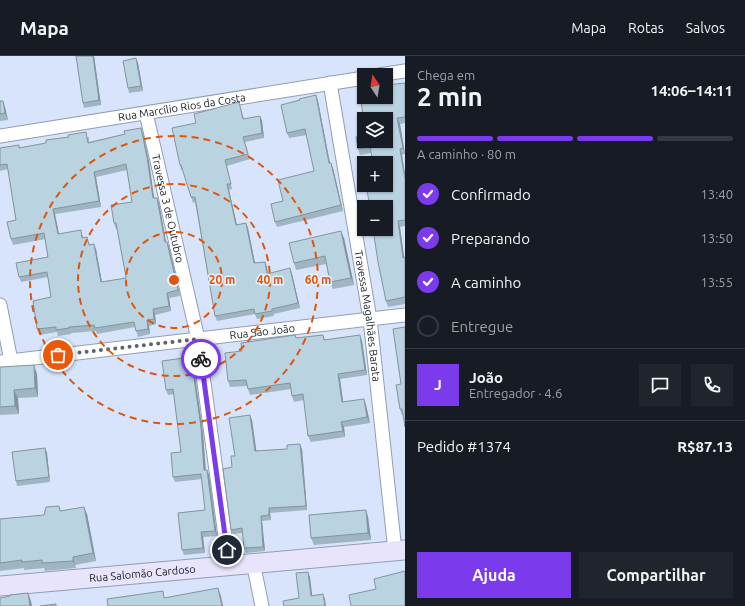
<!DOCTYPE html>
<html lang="pt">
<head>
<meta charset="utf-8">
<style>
  :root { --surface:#171b24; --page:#20242c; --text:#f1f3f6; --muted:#9ea1a6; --line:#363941; --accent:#7c3aed }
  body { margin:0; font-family:Ubuntu,sans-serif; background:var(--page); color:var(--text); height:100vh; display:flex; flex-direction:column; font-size:15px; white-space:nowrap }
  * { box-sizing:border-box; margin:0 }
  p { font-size:13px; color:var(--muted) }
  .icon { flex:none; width:22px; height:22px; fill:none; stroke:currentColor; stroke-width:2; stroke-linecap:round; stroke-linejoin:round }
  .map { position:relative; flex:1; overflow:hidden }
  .details { display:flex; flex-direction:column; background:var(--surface); width:340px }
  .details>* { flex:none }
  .needle { width:26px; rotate:348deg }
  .buttons { position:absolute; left:357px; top:12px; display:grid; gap:8px }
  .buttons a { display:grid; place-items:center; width:36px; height:36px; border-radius:0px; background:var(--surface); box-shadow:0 1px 3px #0004; font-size:20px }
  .pin { position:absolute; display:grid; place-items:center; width:34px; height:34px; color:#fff; margin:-17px; border:2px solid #fff; border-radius:50%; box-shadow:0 1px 4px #0007 }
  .courier { position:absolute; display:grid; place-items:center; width:40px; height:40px; margin:-20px; border:3px solid #7c3aed; border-radius:50%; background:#fff; color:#222; box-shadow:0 1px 5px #0007 }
  .headline em { font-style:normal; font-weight:600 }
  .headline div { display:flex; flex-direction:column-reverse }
  .headline { display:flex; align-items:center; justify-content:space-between; height:68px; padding:0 12px }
  h1 { font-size:26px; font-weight:600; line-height:30px }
  .bar { display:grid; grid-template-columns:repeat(4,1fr); gap:6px 4px; align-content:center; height:48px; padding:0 12px }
  .bar i { height:5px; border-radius:3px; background:var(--line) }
  .bar .selected { background:var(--accent) }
  .bar p { grid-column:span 4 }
  .line { display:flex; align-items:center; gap:10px; padding:0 12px; border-top:1px solid var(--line) }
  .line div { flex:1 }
  .round { display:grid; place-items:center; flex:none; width:42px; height:42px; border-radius:0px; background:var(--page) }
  ol { padding:0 12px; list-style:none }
  li { display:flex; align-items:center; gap:12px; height:44px }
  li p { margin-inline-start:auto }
  li .icon { padding:4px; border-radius:50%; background:var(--accent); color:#fff; stroke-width:4 }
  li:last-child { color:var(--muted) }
  li i { width:22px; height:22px; border:2px solid var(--line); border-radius:50% }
  .button { display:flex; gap:8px; margin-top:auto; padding:8px 12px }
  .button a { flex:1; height:46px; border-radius:0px; background:var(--accent); color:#fff; font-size:16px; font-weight:600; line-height:46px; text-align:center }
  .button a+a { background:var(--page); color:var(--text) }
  header { display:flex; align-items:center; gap:24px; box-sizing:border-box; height:56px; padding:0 20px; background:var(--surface); border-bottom:1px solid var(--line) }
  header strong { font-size:19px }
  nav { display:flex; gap:22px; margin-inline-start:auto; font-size:14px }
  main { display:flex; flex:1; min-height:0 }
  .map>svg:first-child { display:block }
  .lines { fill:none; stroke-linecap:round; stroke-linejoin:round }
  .street-casing { stroke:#929eb3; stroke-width:15 }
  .secondary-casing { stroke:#929eb3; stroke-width:21 }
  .street { stroke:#fff; stroke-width:13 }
  .secondary { stroke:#e8e4fc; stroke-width:19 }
  .wall { fill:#9fb5c2; fill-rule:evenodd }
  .shaded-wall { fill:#82949e }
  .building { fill:#b9d3e1; stroke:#82949e; fill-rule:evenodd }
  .done { stroke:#5b6370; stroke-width:4; stroke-dasharray:0 7.2 }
  .route { stroke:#7c3aed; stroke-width:5 }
  .ring { fill:none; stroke:#de560d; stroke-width:2; stroke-dasharray:7 5 }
  .labels { text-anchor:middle; stroke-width:3; stroke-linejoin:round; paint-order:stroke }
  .street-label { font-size:11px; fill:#181d25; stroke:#e9f1ff }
  .centre { fill:#de560d; stroke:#e9f1ff; stroke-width:2 }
  .ring-label { font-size:12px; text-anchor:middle; font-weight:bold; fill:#de560d; stroke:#e9f1ff; stroke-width:3; stroke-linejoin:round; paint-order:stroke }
</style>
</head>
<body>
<header>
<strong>Mapa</strong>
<nav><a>Mapa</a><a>Rotas</a><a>Salvos</a></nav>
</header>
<main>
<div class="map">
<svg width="405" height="550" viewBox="0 0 405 550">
  <rect width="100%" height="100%" fill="#d7e4fb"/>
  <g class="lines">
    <defs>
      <g id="street">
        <path d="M379,19l26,-4"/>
        <path id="s1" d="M330,27l40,236 25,232"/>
        <path id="s2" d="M146,57l52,226 31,226"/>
        <path id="s3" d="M0,80l364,-58"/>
        <path d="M0,249l11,56"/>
        <path id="s4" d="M0,306l405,-47"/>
        <path d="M253,506l9,44"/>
      </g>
      <g id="secondary">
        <path id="s5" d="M0,530l405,-36"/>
      </g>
    </defs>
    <!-- street casing -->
    <use href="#street" class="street-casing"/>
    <!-- secondary casing -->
    <use href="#secondary" class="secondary-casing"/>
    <!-- street -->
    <use href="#street" class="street"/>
    <!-- secondary -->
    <use href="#secondary" class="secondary"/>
  </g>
  <!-- wall -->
  <path class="wall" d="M76,0h18l7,49 -17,3 -1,-5z
    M138,7l5,28 -14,2 -1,-5z
    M405,27v40l-5,1 5,29v1l-3,1 3,19v52l-5,1 4,31 1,-1v47l-17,3 -2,-6v-116l-15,-32 -11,2 -2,-6z
    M300,44l18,1 12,62 3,5 10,43 -66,16 -2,-5 8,-21 31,-30 -7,-36 -18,3 -2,-5z
    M0,45l5,6 3,13 -8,1z
    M239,46l5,17 16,-3 2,5 2,17 -19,4 5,17 -23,7 5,23 -3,1 8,35 9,-2 2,5 7,35 10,-1 2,5 1,7h24l8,34 -26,6v2l-17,3 -2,-5 -38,7 -2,-5 -20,-114 -2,1 -10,-33h-2l-1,-5 16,-42z
    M141,72l2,6 6,28 5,36 5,5 7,39h1l2,5 11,49 -11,2 2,13 -16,4 1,9 -7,2 1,8 -12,3 -3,-10 -38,7 -1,-3 -25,2v1l-13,2 -1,-4 -18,3 -2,-6 14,-32 -3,-20 -27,5 -2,-5 29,-20 -3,-18 -32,6 -2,-6 5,-19 -8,-51 -8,2v-23l19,-3 1,3 69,-11v5l36,-8zM127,114l5,32 -18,21 2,6h1l9,48v1l-24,4 -6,-33 -6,-4 -1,-2 -6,-5v-3l-24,-1 -4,-20 46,-7 -5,-30z
    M344,182l10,47 -21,4 -3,-7 -4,-18 -30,6 -2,-7z
    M405,271l-2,88h-1l-2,-6 1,-25z
    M295,279l2,3 26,-3 2,5 37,1 5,34 -27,4 3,23 21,-3 2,6 4,18 -26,4 1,10 -34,5 -3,-6 -4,-36 -10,2 -2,-6 -1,-7 -41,6 -3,-9 -17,1 -2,-6 14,-30z
    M191,301l2,5 10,71 3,37h1l2,5 8,61 -14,1 2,16 -21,2 -2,-5 23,-40 -3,-31 -27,3 -2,-5 8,-25 -7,-58 -6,1 -2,-5z
    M0,311l37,7 1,23 -20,1 1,16 -19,1z
    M252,364l4,31 46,-2 5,61 -37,3 1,7 -9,1 3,30 -19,2 -2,-5 -1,-15 -10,1 -2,-4 4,-74z
    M45,392l2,5 3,29 -33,4 -1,-5z
    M366,454l2,7 3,23 -57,5 -3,-7z
    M61,455l26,3 9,47 -21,4 1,3 -31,3 -1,-3 -20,2v-2l-24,3v-52l44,-4z"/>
  <!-- shaded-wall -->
  <path class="shaded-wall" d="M93,0h1l7,49 -2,-5z
    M136,2l2,5 5,28 -2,-5z
    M316,39l2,6 13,68 -2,-6z
    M3,45l2,6 3,13 -3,-7z
    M260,60l2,5 2,17 -2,-5z
    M397,62l3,6 5,30 -2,-6z
    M141,72l2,6 6,28 6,42 -2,-6z
    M400,93l2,6 3,19v6z
    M331,107l2,5 10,43 -2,-6z
    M94,116l2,5 5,30 -2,-6z
    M227,128l2,6 9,40 -2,-5z
    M157,142l2,5 8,44 -2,-5z
    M53,153l2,5 5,25 -2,-5z
    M398,165l2,6 5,36 -2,-5z
    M246,167l2,5 8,40 -2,-5z
    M341,175l3,7 10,47 -3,-7z
    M167,186l2,5 11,49 -2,-6z
    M94,188l2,5 7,39 -2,-6z
    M265,206l2,5 1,12 -1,-5z
    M290,212l2,6 8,34 -2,-5z
    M167,237l2,5 2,13 -2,-5z
    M153,253l2,6 1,9 -2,-5z
    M147,264l2,6 1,8 -2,-5z
    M360,279l2,6 5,34 -2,-5z
    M191,301l2,5 10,71 3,43 -2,-6z
    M34,309l3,9 1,23 -3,-9z
    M338,318l2,5 4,29 -2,-6z
    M14,334l4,8 1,16 -4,-8z
    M364,343l2,6 4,18 -3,-6z
    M250,359l2,5 5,35 -2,-4z
    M341,366l3,5 1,10 -2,-6z
    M300,388l2,5 5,61 -1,-4z
    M45,392l2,5 3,29 -1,-5z
    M207,414l2,5 8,61 -2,-5z
    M84,451l3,7 9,47 -3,-8z
    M269,452l1,5 1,7 -2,-5z
    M366,454l2,7 3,23 -3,-7z
    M261,460l1,5 3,30 -2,-4z
    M201,476l2,5 2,16 -2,-5z
    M73,501l2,8 1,3 -3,-7z
    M308,516l2,5 3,24 -2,-5z
    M218,532l3,8 2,10h-1z
    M28,537l3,8 1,5h-2z
    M323,538l2,5 1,7h-1z"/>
  <!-- building -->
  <path class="building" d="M76,0h17l6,44 -16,3z
    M136,2l5,28 -13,2 -5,-27z
    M405,27v34l-8,1 6,30 -3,1 5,30v41l-7,1 5,37 2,-1v40l-19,4 -8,-39 -5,-33h13v-22h-16l-4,-22h20v-22h-13l-3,-16 -12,2 -2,-12 8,-2v6h22v-22h-22v3l-5,-34h5v9h22v-12z
    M316,39l13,68h2l10,42 -66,17 -4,-18 12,-3 -5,-21 36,-9 -9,-42 -18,4 -6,-28 19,-5 -1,-1z
    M0,45h3l2,12 -5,1z
    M239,46l4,17 17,-3 2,17 -19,4 5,17 -23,6 6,24h-4l9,41 10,-2 8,40 11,-1 2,12 23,-6 8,35 -26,6v2l-17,3 -1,-5 -39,7 -20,-119h-4l-10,-32h-1l-8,-37 24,-5 -2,-9z
    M141,72l6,29 6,41h4l8,44h2l11,48 -11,3 2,13 -16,3 1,10 -7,1 1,9 -12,2 -2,-9 -39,6 -1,-3 -25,2v1l-13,2v-3l-19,2 -4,-28 18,-4 -4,-25 -28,5 -3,-14 32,-6 -4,-24 -33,6 -4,-17 9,-2 -9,-56 -7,1v-17l19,-3v3l27,-5v-3l23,-3 -1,-2 18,-3 2,11 37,-9 -1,-3zM126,108l6,38 -21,3 3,18h2l10,54v1l-25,4 -7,-38 -5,1 -2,-8 -5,1 -1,-8 -23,4 -5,-25 46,-8 -5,-29z
    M341,175l10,47 -21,4 -5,-26 -31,7 -5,-20z
    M405,271v100l-3,-18h-2l-4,-24 5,-1 -8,-55z
    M295,279l1,3 27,-3 1,5 36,-5 5,35 -27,4 4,28 22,-3 3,18 -26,5 2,9 -35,5 -5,-42 -11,2 -2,-13 -42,6 -2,-9 -18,1 -3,-28 17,-2 -1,-8z
    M191,301l10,70 3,43h3l8,61 -14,1 2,16 -21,2 -4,-37 27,-3 -4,-36 -28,3 -2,-24 10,-1 -8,-63 -7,1 -4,-29z
    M34,309l1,23 -21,2 1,16 -15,1v-40z
    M250,359l5,36 32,-2v-4l13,-1 6,62 -37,2v7l-8,1 2,31 -19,1 -2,-20 -11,2 -8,-61 9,-2 -1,-11h4l-6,-38z
    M45,392l4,29 -33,4 -4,-29z
    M59,450l1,5 24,-4 9,46 -20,4v4l-31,2v-3l-20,2v-2l-22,3v-44l44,-4 2,-8z
    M366,454l2,23 -57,5 -2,-23z
    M405,515v35h-54l-2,-11 27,-6 -2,-10z
    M308,516l3,24 12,-2 2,12h-41l-1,-5 16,-3 -3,-25z
    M218,532l4,18h-114l-1,-7 56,-8 1,7z
    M28,537l2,13h-30v-8l10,-2v-1z
    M56,548v2h-16z"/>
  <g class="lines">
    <!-- done -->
    <path class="done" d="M58,299l140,-16 3,20"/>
    <!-- route -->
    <path class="route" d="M201,303l26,191"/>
  </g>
  <!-- distance rings -->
  <g class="ring">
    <circle cx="174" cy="224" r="48"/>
    <circle cx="174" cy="224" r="96"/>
    <circle cx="174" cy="224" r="144"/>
  </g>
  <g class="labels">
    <!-- street labels -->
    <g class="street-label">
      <text dy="4" stroke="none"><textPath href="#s3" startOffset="184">Rua Marcílio Rios da Costa</textPath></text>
      <text dy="4" stroke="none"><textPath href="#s2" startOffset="98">Travessa 3 de Outubro</textPath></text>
      <text dy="4" stroke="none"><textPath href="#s1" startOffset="236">Travessa Magalhães Barata</textPath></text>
      <text dy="4" stroke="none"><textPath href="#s4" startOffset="264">Rua São João</textPath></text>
      <text dy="4" stroke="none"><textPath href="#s5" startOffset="143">Rua Salomão Cardoso</textPath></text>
    </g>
  </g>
  <circle cx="174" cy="224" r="6" class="centre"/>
  <g class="ring-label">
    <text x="222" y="228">20 m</text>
    <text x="270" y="228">40 m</text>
    <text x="318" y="228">60 m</text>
  </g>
</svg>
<div class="buttons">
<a><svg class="needle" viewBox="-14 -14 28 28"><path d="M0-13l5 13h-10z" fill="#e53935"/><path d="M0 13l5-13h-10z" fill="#9ea1a6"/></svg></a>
<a><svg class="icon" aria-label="layers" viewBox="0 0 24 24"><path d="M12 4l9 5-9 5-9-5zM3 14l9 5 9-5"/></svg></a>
<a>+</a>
<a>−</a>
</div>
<div class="pin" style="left:58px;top:299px;background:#ea580c"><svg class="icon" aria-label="bag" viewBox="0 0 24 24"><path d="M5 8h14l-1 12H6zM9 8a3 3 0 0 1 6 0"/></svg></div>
<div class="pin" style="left:227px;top:494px;background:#1f2937"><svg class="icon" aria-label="home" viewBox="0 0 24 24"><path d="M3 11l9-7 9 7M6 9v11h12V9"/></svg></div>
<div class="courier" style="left:201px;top:303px"><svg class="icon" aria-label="bike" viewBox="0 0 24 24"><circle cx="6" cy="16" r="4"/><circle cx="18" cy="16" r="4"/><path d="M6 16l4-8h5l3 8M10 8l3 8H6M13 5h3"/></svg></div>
</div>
<section class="details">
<div class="headline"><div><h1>2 min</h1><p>Chega em</p></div><em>14:06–14:11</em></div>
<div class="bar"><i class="selected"></i><i class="selected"></i><i class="selected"></i><i></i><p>A caminho · 80 m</p></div>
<ol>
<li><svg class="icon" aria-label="check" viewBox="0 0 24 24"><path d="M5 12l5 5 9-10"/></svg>Confirmado<p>13:40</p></li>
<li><svg class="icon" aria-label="check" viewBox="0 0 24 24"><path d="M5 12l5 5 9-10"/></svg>Preparando<p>13:50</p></li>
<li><svg class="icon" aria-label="check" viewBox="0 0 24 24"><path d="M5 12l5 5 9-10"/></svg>A caminho<p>13:55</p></li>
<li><i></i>Entregue</li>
</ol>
<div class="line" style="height:72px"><b class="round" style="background:var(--accent);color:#fff">J</b><div><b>João</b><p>Entregador · 4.6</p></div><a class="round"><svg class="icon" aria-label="chat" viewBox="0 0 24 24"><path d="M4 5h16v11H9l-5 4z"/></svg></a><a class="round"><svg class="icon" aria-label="phone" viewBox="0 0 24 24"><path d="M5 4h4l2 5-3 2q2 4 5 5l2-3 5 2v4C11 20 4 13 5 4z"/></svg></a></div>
<div class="line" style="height:52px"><div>Pedido #1374</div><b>R$87.13</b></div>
<div class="button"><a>Ajuda</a><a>Compartilhar</a></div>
</section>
</main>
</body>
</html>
